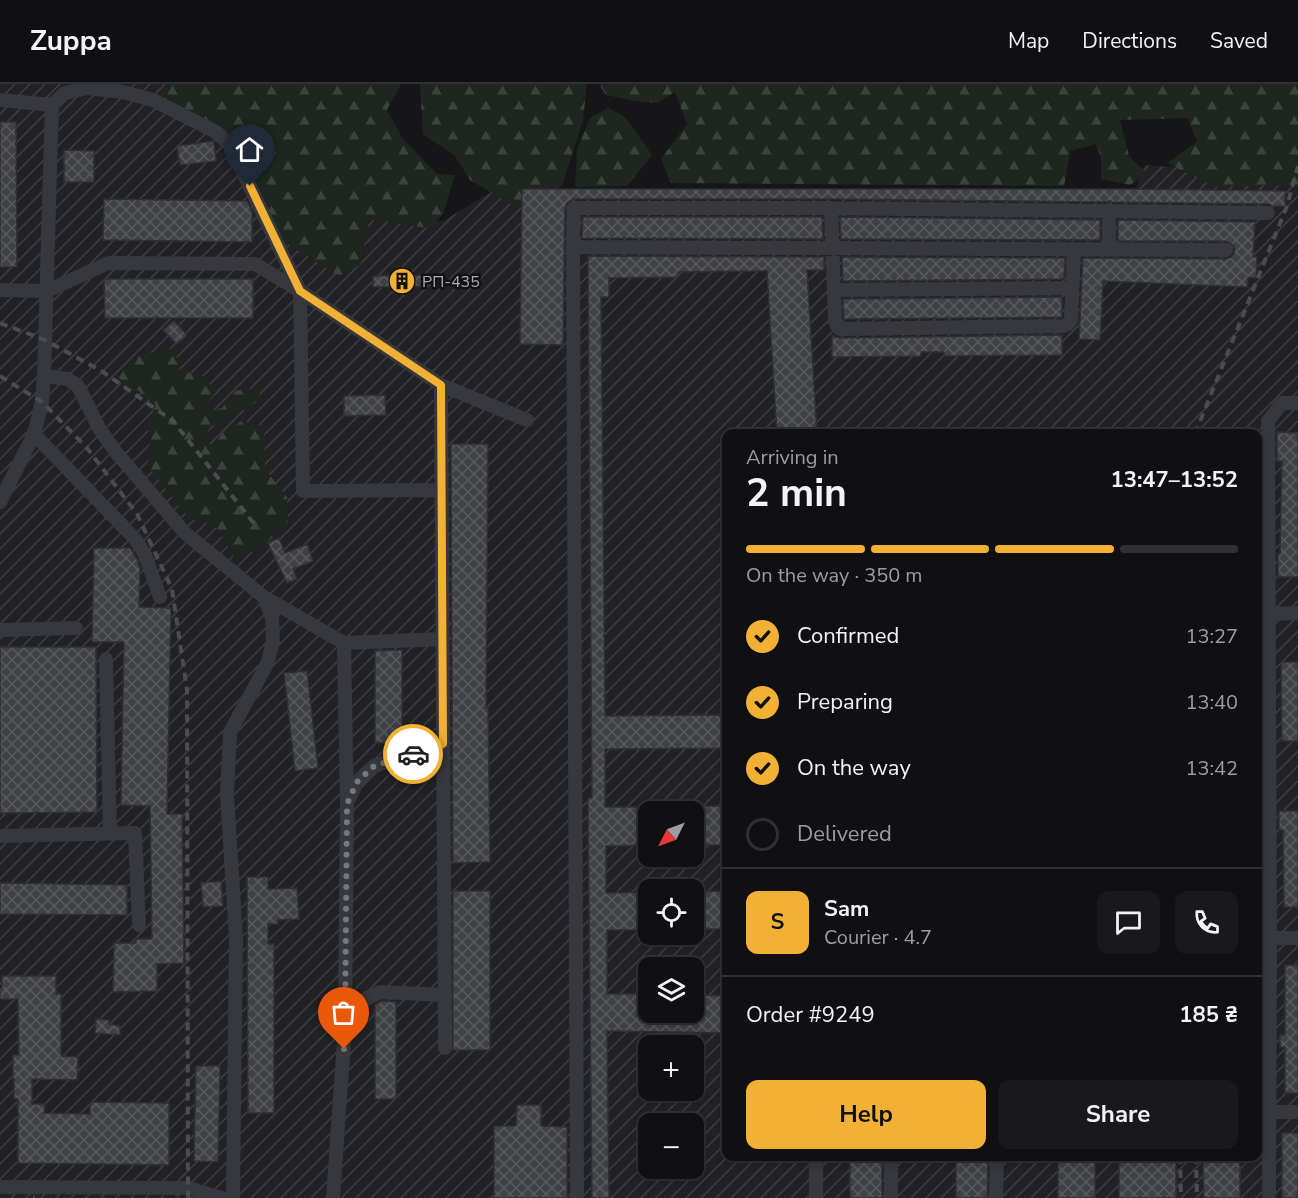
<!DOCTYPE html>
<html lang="en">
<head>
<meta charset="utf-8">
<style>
  :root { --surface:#101012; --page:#19191b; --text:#f1f3f6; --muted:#9c9d9f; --line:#303032; --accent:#f2b134 }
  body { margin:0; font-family:"Nunito Sans",sans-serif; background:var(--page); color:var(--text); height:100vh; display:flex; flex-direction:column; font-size:22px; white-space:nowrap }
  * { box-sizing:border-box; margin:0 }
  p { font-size:20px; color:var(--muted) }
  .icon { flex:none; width:33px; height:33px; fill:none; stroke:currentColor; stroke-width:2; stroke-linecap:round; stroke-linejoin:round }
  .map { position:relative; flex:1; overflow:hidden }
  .panel { position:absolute; left:722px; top:345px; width:540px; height:732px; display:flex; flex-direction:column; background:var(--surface); border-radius:12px; box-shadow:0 3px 9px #0003,0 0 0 2px var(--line) }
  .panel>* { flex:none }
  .needle { width:39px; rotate:228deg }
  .buttons { position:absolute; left:638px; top:717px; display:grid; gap:12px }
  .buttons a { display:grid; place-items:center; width:66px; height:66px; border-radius:12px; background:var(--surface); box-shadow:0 3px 9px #0003,0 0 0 2px var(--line); font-size:30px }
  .pin { position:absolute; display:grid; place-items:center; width:51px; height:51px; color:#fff; margin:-62px -26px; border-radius:50% 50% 50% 0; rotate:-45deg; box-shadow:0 0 6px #0007 }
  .pin .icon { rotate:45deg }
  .courier { position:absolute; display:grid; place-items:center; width:60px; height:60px; margin:-30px; border:4px solid #f2b134; border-radius:50%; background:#fff; color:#222; box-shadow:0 2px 8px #0007 }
  .headline em { font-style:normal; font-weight:700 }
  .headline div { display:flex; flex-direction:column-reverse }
  .headline { display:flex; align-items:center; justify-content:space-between; height:102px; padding:0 24px }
  h1 { font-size:39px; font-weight:700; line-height:45px }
  .bar { display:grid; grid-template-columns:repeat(4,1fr); gap:9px 6px; align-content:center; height:72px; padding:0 24px }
  .bar i { height:8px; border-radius:4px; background:var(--line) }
  .bar .selected { background:var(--accent) }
  .bar p { grid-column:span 4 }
  .line { display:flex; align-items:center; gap:15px; padding:0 24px; border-top:2px solid var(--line) }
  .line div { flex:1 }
  .round { display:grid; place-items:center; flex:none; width:63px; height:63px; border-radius:12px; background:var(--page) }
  ol { padding:0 24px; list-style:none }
  li { display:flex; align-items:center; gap:18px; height:66px }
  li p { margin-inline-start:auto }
  li .icon { padding:6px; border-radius:50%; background:var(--accent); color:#111; stroke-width:4 }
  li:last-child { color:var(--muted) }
  li i { width:33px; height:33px; border:3px solid var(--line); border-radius:50% }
  .primary-button { display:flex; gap:12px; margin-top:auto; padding:12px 24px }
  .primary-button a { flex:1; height:69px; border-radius:12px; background:var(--accent); color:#111; font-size:24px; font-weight:700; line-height:69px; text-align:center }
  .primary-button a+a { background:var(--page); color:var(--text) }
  header { display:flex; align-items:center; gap:36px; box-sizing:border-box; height:84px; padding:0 30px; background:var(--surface); border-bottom:2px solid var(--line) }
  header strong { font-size:28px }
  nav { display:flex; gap:33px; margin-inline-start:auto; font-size:21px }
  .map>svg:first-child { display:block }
  .industrial { fill:url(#industrial-furrows); fill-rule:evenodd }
  .forest { fill:url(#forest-firs) }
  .building { fill:url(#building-cross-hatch); stroke:#303034; stroke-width:1.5 }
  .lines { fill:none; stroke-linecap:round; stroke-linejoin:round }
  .minor { stroke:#37383d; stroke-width:14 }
  .rail { stroke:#4a4c52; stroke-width:4; stroke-dasharray:8 6; stroke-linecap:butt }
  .done { stroke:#757880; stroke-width:6; stroke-dasharray:0 10.8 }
  .route { stroke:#f2b134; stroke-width:8 }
  .labels { text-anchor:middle; stroke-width:5; stroke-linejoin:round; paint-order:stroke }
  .poi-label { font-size:16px; fill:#a8adb8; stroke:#111113; text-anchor:start }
</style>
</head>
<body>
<header>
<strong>Zuppa</strong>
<nav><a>Map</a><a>Directions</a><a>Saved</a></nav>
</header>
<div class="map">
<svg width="1298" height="1114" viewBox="0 0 1298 1114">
  <defs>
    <pattern id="industrial-furrows" width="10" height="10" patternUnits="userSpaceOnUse" patternTransform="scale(1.5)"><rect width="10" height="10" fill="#222225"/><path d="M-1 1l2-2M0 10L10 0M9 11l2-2" fill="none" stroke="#3f3f43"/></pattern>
    <pattern id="forest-firs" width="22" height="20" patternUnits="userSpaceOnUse" patternTransform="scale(1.5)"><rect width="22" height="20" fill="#1e261f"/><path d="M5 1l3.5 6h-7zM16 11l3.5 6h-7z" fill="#3c433d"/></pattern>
    <pattern id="building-cross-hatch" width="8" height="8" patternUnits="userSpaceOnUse" patternTransform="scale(1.5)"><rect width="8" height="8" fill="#404145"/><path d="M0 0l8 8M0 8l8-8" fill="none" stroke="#595a5e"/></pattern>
  </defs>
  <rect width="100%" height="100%" fill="#161618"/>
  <!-- industrial -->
  <path class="industrial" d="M0,0h169l-3,14 62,35 55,108 77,24 9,-45 74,1 72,-43 50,12 571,-1 9,-24 153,12v1021h-1298zM726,350h531v722h-531zM648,728h45v44h-45zM648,806h45v44h-45zM648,884h45v44h-45zM648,962h45v44h-45zM648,1040h45v44h-45z"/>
  <!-- forest -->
  <path class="forest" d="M169,0h232l-14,26 15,28 35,36 18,1 -12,39 -14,14 -60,-8 -9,45 -21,11 -56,-35 -55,-108 -62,-35z
    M420,0h167l-4,36 -21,66 -46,21 -46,-27 -15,-24 -32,-22z
    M599,0h699v101l-84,2 -47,-24 30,-21 -9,-24 -68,2 9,36 18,18 -17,11 -29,-6v-22l-5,-13 -26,7 -6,35 -393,-3 -10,-24 26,-35 -12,-32 -17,11 -23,-2 -29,-6z
    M608,24l17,9 27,38 -25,31 -52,1 2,-37 13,-32z
    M174,264l7,23 20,4 16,16 -18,22 23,-5 12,-17 25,-3 1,10 -13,12h-12l-11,14 -15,2 -3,17 8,3 9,-14 19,-11 22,5 1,43 22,28 1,25 -27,27 -27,8 -20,-33 -26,-6 -40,-52 2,-30 -4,-9 10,-22 -18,-15 -14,2 -5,-15 15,-21z"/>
  <!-- building -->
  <path class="building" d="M0,38h16l1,145h-17z
    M213,57l1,2 2,18 -36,4 -3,-19z
    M64,66l30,1v31h-30z
    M522,105h600l163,2v15h-11l-6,-2 -155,-2 -3,-1 -5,1 -274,-3h-258l-6,4 -2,5 -2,137 -43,-1z
    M104,115l143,2 5,11v30l-149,-2z
    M583,133h239l1,22 -241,-1z
    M840,133l260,3v20l-259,-1z
    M1118,136l137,2 -2,35h4l-1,21 -8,-1 -1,10 -144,-6 -3,59 -21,-1 4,-81 143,1 5,-2 3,-3 1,-5 -2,-4 -7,-4h-108z
    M588,172l236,1v13h-17l10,164h-40l-10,-163 -89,1v5l-69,1v19h-8l4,419 121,-1v33l-121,1v58h43v38l-42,1v47l42,-1v38h-41v64h41v18h45v-17l33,1v37l-119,-2 2,167h-17l-4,-400h4z
    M842,173l223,1 -1,21 -221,2z
    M431,191v11l-58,1v-11z
    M104,195h149v39h-148z
    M1062,213v20l-218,2 -1,-20z
    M174,237l13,14 -10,9 -14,-14z
    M1062,251v20l-118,1v-4h-23v4l-89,1v-21l8,2z
    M385,311l1,20 -42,1v-20z
    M1277,348l21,1v144h-20v-23h2l2,-93h-5z
    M451,360h37l-2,264h2l2,154 -37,1z
    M279,454l6,15 22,-9 6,17 -20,8 4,10 -10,4 -19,-40z
    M94,464h36l7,11 3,9 -1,39 32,1 -4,206h15l2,149 -27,1v27l-44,1 1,-49h22v-4h16l-2,-133 -29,-1 3,-163h-32z
    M0,563h96l1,165 -97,1z
    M402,566v93h-27v-92z
    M1281,578h17v79h-16z
    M307,587l11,97 -23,3 -11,-98z
    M693,722h33v39h-33z
    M1279,727h19v96h-14l-1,-77h-4z
    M247,793h21v12l29,-1 2,31 -21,1v4h-10v20h6v169h-26z
    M221,797l2,25 -20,1 -2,-24z
    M0,799l127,2v30l-127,-1z
    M453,807h37v159h-37z
    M726,807v38h-33v-37z
    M1285,881h13v128h-13v-46h-5v-12h5z
    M2,892h54v18h5v62l17,1 -1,23 -45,-1v25h13l-1,9 46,1v-12l79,1v62l-151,-2v-64h-4v-20h-1v-24h6l-1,-56h-18v-11h2z
    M382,917l14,1v97h-21v-94z
    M96,935l13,1v4l11,2v9l-25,-2z
    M196,982h24l-2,96 -24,-1z
    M517,1021h24v21l26,1v71h-73v-72h22z
    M1282,1049h16v65h-16z
    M850,1072h32v42h-32z
    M956,1072h32l-1,42h-31z
    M1058,1072h37v42h-37z
    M1119,1072h57v42h-57z
    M1203,1072h37v42h-36z"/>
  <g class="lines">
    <!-- minor -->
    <path class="minor" d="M0,16l52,5
      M831,124l4,113 2,5 3,3 224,-3 4,-2 3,-4 3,-70
      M573,163l653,3
      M1109,166v-40
      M0,206l47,1 61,-28 147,1 45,27 141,94 86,35
      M834,206l238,-2
      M44,292l24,3 10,7 21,42 16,23 70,82 79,64 80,46 99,-4
      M441,301l4,663
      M34,350l102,106 9,15 15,42
      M0,418l34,-68 8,-32 2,-26 8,-271 13,-12 22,-5 36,4 30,8 63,32 14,13 70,146 3,200 139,-1
      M1269,530l29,-1
      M0,546l76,-2
      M106,575l4,175
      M349,715l8,-17 17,-16 69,-22
      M0,752l135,-3 4,92
      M1257,854h41
      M347,939l7,-14 13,-11 14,-6 63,3
      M1269,1028h29
      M816,1072v42
      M0,1103l188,1 33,10
      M233,1114l3,-259 -9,-144 3,-63 37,-68 6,-22 -1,-24 -8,-21
      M333,1114l12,-171 2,-223 -3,-161
      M577,1114l-4,-951 1,-39h257l437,5
      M891,1114v-42
      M996,1114l1,-42
      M1269,1114l1,-260 -2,-517 14,-18h16"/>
    <!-- rail -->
    <path class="rail" d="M0,239l45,17 58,32 70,49 83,105
      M0,292l42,26 45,46 50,66 35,75 15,101 1,508
      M1195,350l92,-228 11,-40
      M1180,1072l1,42
      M1196,1072l1,42
      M33,1114h2"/>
  </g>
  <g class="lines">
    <!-- done -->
    <path class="done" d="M344,965l1,-22 2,-223 10,-22 17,-16 39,-12"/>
    <!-- route -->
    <path class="route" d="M250,102l50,105 141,94 2,359 -30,10"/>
  </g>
  <!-- icons -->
  <defs>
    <symbol id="building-disc" viewBox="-11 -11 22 22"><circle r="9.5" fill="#f2b134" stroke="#111113"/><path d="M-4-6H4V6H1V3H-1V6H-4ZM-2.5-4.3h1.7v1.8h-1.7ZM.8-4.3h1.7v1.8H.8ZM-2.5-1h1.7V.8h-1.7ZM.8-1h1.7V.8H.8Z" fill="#111"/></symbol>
  </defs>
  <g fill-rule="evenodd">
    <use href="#building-disc" x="387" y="182" width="30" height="30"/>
  </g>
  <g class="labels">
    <!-- poi labels -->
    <g class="poi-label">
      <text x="422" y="203">РП-435</text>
    </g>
  </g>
</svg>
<div class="buttons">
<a><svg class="needle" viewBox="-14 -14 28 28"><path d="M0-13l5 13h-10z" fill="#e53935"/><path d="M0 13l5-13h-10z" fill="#9c9d9f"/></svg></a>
<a><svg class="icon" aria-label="locate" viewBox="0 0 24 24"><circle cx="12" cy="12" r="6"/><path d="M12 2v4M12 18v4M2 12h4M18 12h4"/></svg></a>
<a><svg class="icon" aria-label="layers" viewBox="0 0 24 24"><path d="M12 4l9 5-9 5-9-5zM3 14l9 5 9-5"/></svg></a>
<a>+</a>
<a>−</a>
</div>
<div class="pin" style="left:344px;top:965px;background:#ea580c"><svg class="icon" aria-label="bag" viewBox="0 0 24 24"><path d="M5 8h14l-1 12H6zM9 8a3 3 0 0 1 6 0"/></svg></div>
<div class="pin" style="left:250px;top:102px;background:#1f2937"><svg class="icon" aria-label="home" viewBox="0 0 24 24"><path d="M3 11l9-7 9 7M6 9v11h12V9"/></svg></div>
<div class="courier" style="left:413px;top:670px"><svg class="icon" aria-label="car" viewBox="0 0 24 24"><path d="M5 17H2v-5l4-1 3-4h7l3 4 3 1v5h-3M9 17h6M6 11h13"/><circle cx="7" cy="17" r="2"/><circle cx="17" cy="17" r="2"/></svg></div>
<section class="panel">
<div class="headline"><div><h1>2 min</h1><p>Arriving in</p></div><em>13:47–13:52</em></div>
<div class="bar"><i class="selected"></i><i class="selected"></i><i class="selected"></i><i></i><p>On the way · 350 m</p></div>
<ol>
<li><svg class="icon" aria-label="check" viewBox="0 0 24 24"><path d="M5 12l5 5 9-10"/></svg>Confirmed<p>13:27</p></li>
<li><svg class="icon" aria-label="check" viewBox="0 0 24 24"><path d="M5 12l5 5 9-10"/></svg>Preparing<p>13:40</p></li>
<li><svg class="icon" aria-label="check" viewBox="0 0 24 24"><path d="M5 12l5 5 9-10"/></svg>On the way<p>13:42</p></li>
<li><i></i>Delivered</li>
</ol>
<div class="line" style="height:108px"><b class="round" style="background:var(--accent);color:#111">S</b><div><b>Sam</b><p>Courier · 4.7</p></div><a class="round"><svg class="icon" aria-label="chat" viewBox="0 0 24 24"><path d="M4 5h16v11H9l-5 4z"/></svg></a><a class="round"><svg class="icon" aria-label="phone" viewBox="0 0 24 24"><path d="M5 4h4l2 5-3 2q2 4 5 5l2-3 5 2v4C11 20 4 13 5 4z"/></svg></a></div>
<div class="line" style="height:78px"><div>Order #9249</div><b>185 ₴</b></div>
<div class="primary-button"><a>Help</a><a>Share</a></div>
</section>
</div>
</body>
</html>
